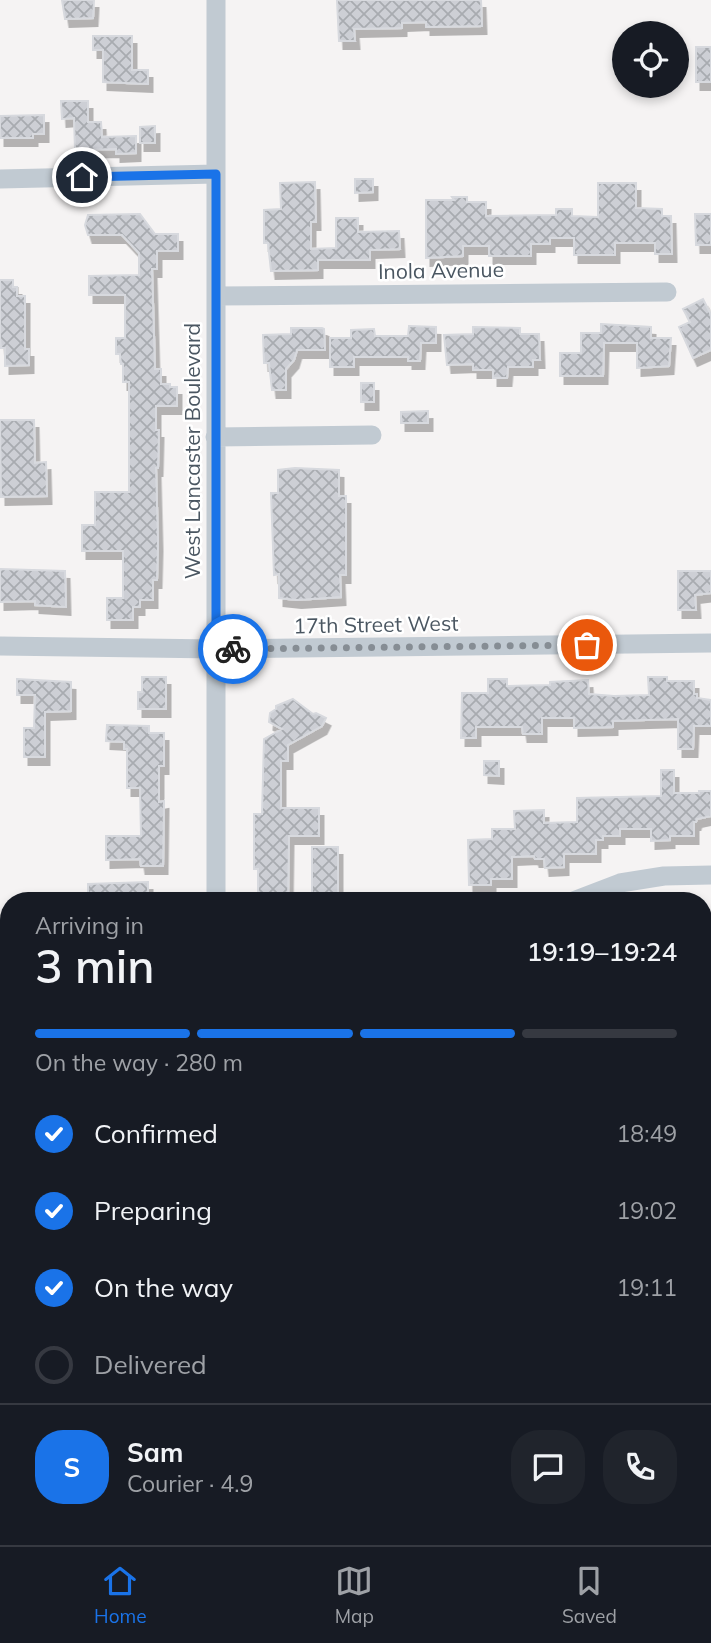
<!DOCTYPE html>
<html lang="en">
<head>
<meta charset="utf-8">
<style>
  :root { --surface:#171b24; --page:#20242c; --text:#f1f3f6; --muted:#9ea1a6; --line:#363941; --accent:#1a73e8 }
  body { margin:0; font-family:Mulish,sans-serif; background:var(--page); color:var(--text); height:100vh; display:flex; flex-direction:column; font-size:26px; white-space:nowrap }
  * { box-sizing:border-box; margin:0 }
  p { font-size:23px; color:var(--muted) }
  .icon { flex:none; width:38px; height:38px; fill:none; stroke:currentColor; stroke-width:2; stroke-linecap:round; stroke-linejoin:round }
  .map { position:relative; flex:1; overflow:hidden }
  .details { position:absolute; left:0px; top:892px; width:712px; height:653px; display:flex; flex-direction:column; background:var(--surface); border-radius:28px 28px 0 0; box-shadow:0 4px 10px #0003 }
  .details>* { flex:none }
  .controls { position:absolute; left:612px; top:21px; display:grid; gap:14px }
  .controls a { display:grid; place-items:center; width:77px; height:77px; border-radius:50%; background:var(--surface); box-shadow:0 4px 10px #0003; font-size:35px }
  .pin { position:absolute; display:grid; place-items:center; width:60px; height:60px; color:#fff; margin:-30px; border:4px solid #fff; border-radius:50%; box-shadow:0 2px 7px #0007 }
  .courier { position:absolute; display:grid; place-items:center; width:70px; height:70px; margin:-35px; border:5px solid #1a73e8; border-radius:50%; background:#fff; color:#222; box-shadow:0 2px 9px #0007 }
  .overview em { font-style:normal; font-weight:600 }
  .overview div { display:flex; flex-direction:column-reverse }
  .overview { display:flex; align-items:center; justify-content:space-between; height:119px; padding:0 35px }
  h1 { font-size:46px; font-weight:600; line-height:52px }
  .bar { display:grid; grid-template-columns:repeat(4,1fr); gap:10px 7px; align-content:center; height:84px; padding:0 35px }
  .bar i { height:9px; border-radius:5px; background:var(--line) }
  .bar .on { background:var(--accent) }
  .bar p { grid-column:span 4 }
  .line { display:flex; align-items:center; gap:18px; padding:0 35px; border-top:2px solid var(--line) }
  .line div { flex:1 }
  .round { display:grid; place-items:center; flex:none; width:74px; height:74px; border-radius:28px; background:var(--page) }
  ol { padding:0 35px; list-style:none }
  li { display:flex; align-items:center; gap:21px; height:77px }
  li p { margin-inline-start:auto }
  li .icon { padding:7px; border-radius:50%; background:var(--accent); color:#fff; stroke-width:4 }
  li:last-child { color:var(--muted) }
  li i { width:38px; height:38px; border:4px solid var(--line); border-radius:50% }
  .menu { display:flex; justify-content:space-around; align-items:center; height:98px; border-top:2px solid var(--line); background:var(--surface); font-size:19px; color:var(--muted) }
  .menu a { display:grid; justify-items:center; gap:4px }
  .menu .on { color:var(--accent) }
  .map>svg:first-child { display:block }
  .building { fill:url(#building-cross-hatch); stroke:#d7d9de; stroke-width:2; filter:url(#shadow) }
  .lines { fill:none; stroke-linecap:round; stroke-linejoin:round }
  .minor { stroke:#c1cad2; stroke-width:19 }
  .done { stroke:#868d94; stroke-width:7; stroke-dasharray:0 12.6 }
  .route { stroke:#1a73e8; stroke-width:9 }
  .labels { text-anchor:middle; stroke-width:5; stroke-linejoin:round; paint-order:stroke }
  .street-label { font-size:21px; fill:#4a5661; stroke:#fff }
</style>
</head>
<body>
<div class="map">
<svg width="711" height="1545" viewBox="0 0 711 1545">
  <defs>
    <pattern id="building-cross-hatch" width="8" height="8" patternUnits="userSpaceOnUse" patternTransform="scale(1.75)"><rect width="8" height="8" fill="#cdcfd5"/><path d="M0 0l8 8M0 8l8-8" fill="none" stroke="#a8abb0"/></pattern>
    <filter id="shadow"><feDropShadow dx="4.5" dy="8" stdDeviation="0" flood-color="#0004"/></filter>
  </defs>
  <rect width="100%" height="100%" fill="#f5f3f3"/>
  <!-- building -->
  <path class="building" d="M62,0h32l-1,18 -28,1z
    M337,0h144l1,26 -56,1v-5l-24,1v5l-48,1 1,12h-16z
    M93,36h39v34h16v14l-45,-2v-32h-10z
    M696,47h15v35h-15z
    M61,101h27v21h13l1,15 34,-1v17l-20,1v-5l-41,1 -1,-32 -12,1z
    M44,115v19h-11v4h-33v-22z
    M155,126v17h-15v-16z
    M355,179h18v13l-18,1z
    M315,182l1,40h-5v27l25,-1v-30h22v14l41,-1 1,18 -30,1v10h-52v10l-47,1 -3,-28h-4v-33l17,-1 -1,-26z
    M598,183h38v25l26,1v7h9l1,38h-17v-11h-40v12h-41v-17h-24v6h-19v12h-42v-10h-26v10l-37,2v-58h28l-2,-3h15v5h19v14l70,-1v-6h16v7l26,1z
    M140,214l15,20h23v17h-21v18h-5l3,100h6v15h9v3h7v19h-21v24h3l-1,38h-2l2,75 -1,37h-4v20h-13v7h-7v13h-26v-22h16v-47h-41v-26h13v-33h34v-110h-6v-18h-2l-1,-10h-4v-16h9v-43h-36v-19l50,-1v-22l-17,-18h-34l-3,-10 3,-10z
    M695,214h16v31h-15z
    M0,280h13v7h4v9h8v53h4v16l-24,1v-18h-4l-1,-10z
    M703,299l8,16v35l-18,8 -14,-31 11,-5 -7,-13z
    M601,324l50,3v11h20l-2,28 -32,2v-25h-33l-1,33h-43v-23h21v-20h20z
    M409,326l27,1v16h-15l-1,18h-12v-4h-54v10h-24v-29h21v-8l23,-1 1,7h33z
    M473,327l47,1v6h19l1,26h-7v7h-25l-1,11h-14v-8h-20v-6l-26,1 -3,-30 29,-1z
    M291,328h31l2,1 1,21h-28l-3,10 -8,9v21h-14l-3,-27h-5l-1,-28 28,-1z
    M361,383h13v19h-13z
    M428,411v12h-27v-11z
    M0,420h34l1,43 11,-1 1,34 -46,1z
    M295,468l44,2v26h7v79h-6l1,22 -44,3 -18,-2v-24l-5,1 -3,-82h7v-23z
    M0,569l65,2 1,36 -31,-2v-4l-35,1z
    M678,571h33v22l-16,2 1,15h-18z
    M142,677h24v32h-28v-17h4z
    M648,677h19v4h27v13h3v4l14,2v26h-17l-1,23h-15v-30l-65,2v6l-39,1v-10h-32v16h-19l-1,-7h-46v11h-15l1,-45h26v-14h19v7l43,-1v-3l38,-2 1,14 25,2 35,-1z
    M17,679l54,3v29l-26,1v45h-21v-29h10l1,-33h-18z
    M293,699l20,15 3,-1 10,5 -4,8 -34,19v16h-7v47h38v28h-30l-1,65h-30v-32h-4v-55h8l2,-75 18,-10 -13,-7 1,-9 6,-4v-3z
    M107,725l42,1v7h15v33h-5v36l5,-1 -1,65h-22l-1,-7 -34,1v-24h35l-1,-48h-13v-39h-3v-7l-18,-1z
    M484,761h15v15l-15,-1z
    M661,770h13v23h25v-2h12v25l-14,3 -1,3h-2v14h-24v4l-19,1v-12h-31v7h-17v4h-7v14h-32v13l-19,1 -1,-9h-9l-1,-3 -22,1v22h-21v6h-22l-1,-45 24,-1v-10h23l-1,-18 30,-1v13l33,-1v-24l84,-2z
    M312,847h26v54h-26z
    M148,882v19h-60v-17z"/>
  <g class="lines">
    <!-- minor -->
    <path class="minor" d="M0,179l216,-5
      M216,296l451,-4
      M215,437l157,-2
      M0,646l216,3 495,-6
      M216,901v-901
      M573,901l47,-18 44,-7 47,-1
      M704,1101h7
      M0,1219h9
      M704,1329h7
      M221,1536l14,9
      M189,1545l13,-9"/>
  </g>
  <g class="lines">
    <!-- done -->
    <path class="done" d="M233,649l354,-4"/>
    <!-- route -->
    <path class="route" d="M82,177l134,-3v475h17"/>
  </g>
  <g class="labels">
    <!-- street labels -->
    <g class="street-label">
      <text transform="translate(441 271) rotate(-1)" y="7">Inola Avenue</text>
      <text transform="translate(193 451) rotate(-90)" y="7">West Lancaster Boulevard</text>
      <text transform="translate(376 625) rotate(-1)" y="7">17th Street West</text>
    </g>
  </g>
</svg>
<div class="controls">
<a><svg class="icon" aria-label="locate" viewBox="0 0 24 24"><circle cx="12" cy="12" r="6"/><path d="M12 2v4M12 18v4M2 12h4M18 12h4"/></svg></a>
</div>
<div class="pin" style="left:587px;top:645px;background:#ea580c"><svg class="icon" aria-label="bag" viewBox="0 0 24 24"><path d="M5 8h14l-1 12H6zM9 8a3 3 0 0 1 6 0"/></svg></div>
<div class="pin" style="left:82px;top:177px;background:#1f2937"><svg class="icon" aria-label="home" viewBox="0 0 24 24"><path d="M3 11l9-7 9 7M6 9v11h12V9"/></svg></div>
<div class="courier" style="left:233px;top:649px"><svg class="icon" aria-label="bike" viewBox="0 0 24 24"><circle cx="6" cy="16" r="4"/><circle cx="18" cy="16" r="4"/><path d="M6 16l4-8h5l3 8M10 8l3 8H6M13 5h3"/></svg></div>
<section class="details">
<div class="overview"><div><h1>3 min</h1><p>Arriving in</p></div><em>19:19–19:24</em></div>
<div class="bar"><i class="on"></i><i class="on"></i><i class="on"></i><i></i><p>On the way · 280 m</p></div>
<ol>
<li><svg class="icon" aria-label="check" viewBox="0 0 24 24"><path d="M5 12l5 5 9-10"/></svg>Confirmed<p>18:49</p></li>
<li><svg class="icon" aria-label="check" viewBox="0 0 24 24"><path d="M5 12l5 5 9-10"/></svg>Preparing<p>19:02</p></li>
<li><svg class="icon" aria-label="check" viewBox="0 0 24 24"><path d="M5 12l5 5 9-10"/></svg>On the way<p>19:11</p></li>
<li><i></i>Delivered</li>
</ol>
<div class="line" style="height:126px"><b class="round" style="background:var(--accent);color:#fff">S</b><div><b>Sam</b><p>Courier · 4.9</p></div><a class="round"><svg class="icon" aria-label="chat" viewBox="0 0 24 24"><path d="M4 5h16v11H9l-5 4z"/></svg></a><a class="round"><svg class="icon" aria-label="phone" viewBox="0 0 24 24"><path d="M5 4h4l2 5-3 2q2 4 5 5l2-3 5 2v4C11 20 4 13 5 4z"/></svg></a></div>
</section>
</div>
<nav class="menu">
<a class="on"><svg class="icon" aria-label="home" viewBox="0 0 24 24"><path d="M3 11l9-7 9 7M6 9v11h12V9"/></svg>Home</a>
<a><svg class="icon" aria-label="map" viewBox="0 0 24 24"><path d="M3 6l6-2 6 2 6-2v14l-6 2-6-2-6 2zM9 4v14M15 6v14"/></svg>Map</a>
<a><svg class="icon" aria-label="saved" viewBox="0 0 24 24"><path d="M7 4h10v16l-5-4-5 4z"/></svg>Saved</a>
</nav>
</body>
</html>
